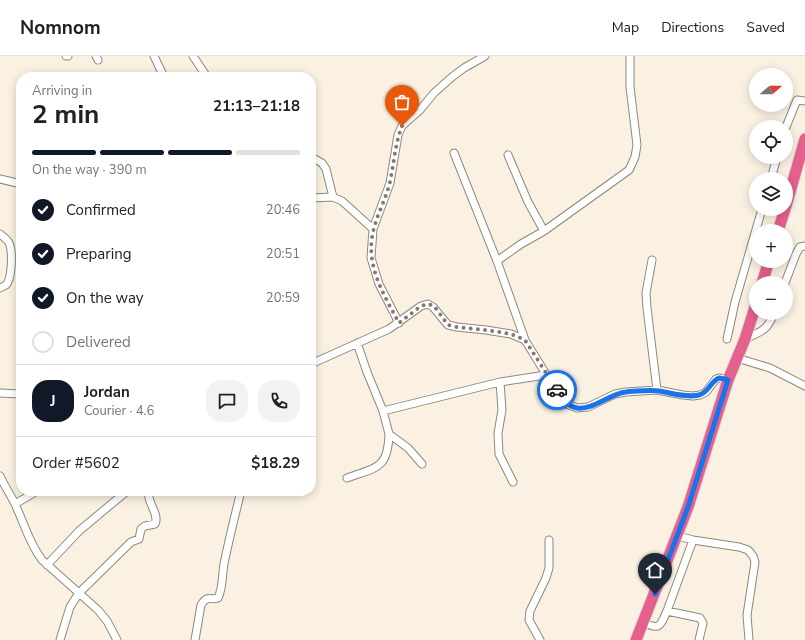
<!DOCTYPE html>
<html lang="en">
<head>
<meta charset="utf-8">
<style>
  :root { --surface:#fff; --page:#f2f2f2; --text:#202124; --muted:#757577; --line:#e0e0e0; --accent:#111827 }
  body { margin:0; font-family:"Nunito Sans",sans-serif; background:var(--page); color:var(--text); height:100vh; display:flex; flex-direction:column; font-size:15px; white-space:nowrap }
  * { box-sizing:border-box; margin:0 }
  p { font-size:13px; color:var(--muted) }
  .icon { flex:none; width:22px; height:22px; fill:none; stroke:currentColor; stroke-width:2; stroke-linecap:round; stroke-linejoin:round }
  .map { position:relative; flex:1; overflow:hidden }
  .side { position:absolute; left:16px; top:16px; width:300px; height:424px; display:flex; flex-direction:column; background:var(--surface); border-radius:16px; box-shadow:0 2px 10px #0003 }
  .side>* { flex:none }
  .needle { width:26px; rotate:70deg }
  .controls { position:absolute; left:749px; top:12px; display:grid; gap:8px }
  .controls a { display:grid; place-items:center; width:44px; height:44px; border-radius:50%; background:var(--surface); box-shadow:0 2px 10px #0003; font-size:20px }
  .pin { position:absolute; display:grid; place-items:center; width:34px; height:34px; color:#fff; margin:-41px -17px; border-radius:50% 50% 50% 0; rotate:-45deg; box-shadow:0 0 4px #0007 }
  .pin .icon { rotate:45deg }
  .courier { position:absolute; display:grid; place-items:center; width:40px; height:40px; margin:-20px; border:3px solid #1a73e8; border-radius:50%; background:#fff; color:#222; box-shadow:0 1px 5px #0007 }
  .headline em { font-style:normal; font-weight:700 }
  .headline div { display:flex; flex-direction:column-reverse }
  .headline { display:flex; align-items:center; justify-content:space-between; height:68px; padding:0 16px }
  h1 { font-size:26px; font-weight:700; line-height:30px }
  .bar { display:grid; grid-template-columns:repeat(4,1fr); gap:6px 4px; align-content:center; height:48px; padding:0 16px }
  .bar i { height:5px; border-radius:3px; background:var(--line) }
  .bar .selected { background:var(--accent) }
  .bar p { grid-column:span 4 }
  .line { display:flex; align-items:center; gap:10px; padding:0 16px; border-top:1px solid var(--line) }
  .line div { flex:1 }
  .round { display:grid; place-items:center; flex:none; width:42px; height:42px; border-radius:16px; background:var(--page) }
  ol { padding:0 16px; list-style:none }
  li { display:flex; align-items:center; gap:12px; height:44px }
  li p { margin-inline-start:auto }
  li .icon { padding:4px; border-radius:50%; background:var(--accent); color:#fff; stroke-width:4 }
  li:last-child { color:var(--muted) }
  li i { width:22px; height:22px; border:2px solid var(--line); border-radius:50% }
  header { display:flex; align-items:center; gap:24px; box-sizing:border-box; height:56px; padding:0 20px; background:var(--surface); border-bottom:1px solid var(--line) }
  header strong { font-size:19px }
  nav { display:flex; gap:22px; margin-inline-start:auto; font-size:14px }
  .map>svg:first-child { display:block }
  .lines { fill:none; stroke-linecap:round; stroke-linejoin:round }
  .minor-casing { stroke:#908779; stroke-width:9 }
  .highway-casing { stroke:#d8d8d7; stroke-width:13 }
  .minor { stroke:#fff; stroke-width:7 }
  .highway { stroke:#e5608d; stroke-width:11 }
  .done { stroke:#807a72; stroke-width:4; stroke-dasharray:0 7.2 }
  .route { stroke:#1a73e8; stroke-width:5 }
</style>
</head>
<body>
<header>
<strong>Nomnom</strong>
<nav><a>Map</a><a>Directions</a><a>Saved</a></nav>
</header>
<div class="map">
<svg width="805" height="584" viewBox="0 0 805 584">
  <rect width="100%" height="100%" fill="#faf1e2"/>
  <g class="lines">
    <defs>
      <path id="minor" d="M66,0h2
        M96,0l2,4
        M154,0l10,21
        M193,0l14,21
        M786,71l11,-27 8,1
        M454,97l43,108 28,79
        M508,99l20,47 16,29
        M311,101l11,6 4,6 7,28
        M0,123l21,5
        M771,123l6,-22
        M311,142l22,-1 9,4 31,28
        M0,178c4,3 7,5 9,9 4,8 3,36 -3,42 -1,0 -5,3 -6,3
        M652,204l-6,33 1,15 10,82
        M497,205l24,-17 23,-13 85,-61 6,-13 2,-12 -7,-58v-31
        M785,227l11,-29 4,-7 5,-1
        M399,267l-20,-39 -8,-26 2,-29 17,-46 8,-48 4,-9 18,-16 14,-17 18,-16 12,-9 21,-12
        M727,283l8,-37 27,-93
        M745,283c17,-8 22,-8 29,-26
        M357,287l10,29 16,39 6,23 19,14 14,16
        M737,302l33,10 35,18
        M311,308l78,-35 32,-23 7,-2 5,3 15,18 9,2 29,3 25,4 14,6 27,44 15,20 10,4 11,-1 27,-13 11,-2 31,-2 26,5 10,1 7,-1 6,-3 10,-13 3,-1 9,2
        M500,326l2,28 -4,23 1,21 14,28
        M0,337l21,1
        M383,355l117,-29 46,-7
        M0,420c4,9 10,18 15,28 9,19 14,39 27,56l56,50 9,11 10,19
        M347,422c30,-11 41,-9 42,-44
        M15,448l22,-13
        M678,480l15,4 46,7 9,3 5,6 2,6 -8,53 2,25
        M47,509l32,-34 48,-40
        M667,555l26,-71
        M643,566c17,9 17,4 24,-11l33,7 3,5 -4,17
        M60,584l10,-33 9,-14 52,-51 8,-3 2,-10 4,-3 10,-2c5,-10 -9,-22 -6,-33
        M195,584l6,-35c7,-11 9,-4 17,-7 5,-10 4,-23 6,-34 5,-25 11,-49 17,-73
        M540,584l-11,-20 1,-9 16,-33 3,-10v-28"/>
      <path id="highway" d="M786,150l19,-67
        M778,175l7,-22
        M762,227l7,-22
        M636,584l52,-133 40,-127 17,-41 11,-35"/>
    </defs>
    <!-- minor casing -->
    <use href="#minor" class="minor-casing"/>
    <!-- highway casing -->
    <use href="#highway" class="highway-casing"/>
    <!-- minor -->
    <use href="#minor" class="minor"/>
    <!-- highway -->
    <use href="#highway" class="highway"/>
  </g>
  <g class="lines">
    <!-- done -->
    <path class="done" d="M402,70c-7,18 -8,37 -12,56 -4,16 -12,31 -16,46 -10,36 9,65 25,95l22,-17 7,-2 6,2 14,19 8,2 30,3 25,4 14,6 32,50"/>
    <!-- route -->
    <path class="route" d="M557,334c5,8 10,16 20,18 17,2 32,-14 49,-16 7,-1 27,-2 33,-1 13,2 27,7 40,4 10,-3 11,-13 20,-17l9,2 -40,127 -33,87"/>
  </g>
</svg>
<div class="controls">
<a><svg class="needle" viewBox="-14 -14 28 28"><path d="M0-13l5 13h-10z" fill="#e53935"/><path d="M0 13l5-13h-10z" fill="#757577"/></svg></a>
<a><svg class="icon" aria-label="locate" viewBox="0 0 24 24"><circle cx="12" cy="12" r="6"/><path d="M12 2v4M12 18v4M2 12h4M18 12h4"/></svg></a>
<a><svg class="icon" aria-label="layers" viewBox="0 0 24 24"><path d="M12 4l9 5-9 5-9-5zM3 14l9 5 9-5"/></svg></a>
<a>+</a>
<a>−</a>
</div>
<div class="pin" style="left:402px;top:70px;background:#ea580c"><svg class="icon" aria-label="bag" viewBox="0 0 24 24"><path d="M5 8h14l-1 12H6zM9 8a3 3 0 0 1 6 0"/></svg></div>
<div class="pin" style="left:655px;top:538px;background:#1f2937"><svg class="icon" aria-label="home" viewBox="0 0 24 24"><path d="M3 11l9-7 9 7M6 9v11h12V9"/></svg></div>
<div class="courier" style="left:557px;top:334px"><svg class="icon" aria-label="car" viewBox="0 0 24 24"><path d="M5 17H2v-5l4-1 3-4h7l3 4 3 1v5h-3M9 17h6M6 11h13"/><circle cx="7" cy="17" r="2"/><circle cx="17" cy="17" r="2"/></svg></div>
<section class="side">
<div class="headline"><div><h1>2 min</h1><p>Arriving in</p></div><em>21:13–21:18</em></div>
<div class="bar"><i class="selected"></i><i class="selected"></i><i class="selected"></i><i></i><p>On the way · 390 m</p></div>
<ol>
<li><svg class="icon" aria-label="check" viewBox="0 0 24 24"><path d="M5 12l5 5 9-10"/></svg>Confirmed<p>20:46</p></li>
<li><svg class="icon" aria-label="check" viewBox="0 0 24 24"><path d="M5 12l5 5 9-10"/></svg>Preparing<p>20:51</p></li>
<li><svg class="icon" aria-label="check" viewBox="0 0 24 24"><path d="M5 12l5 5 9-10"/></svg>On the way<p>20:59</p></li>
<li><i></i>Delivered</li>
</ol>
<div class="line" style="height:72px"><b class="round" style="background:var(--accent);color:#fff">J</b><div><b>Jordan</b><p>Courier · 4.6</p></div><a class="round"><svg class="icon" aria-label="chat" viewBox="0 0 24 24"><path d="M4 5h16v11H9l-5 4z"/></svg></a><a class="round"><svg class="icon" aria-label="phone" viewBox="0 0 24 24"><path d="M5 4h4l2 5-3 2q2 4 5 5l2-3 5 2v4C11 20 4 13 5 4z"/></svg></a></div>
<div class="line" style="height:52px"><div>Order #5602</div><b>$18.29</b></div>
</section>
</div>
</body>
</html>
